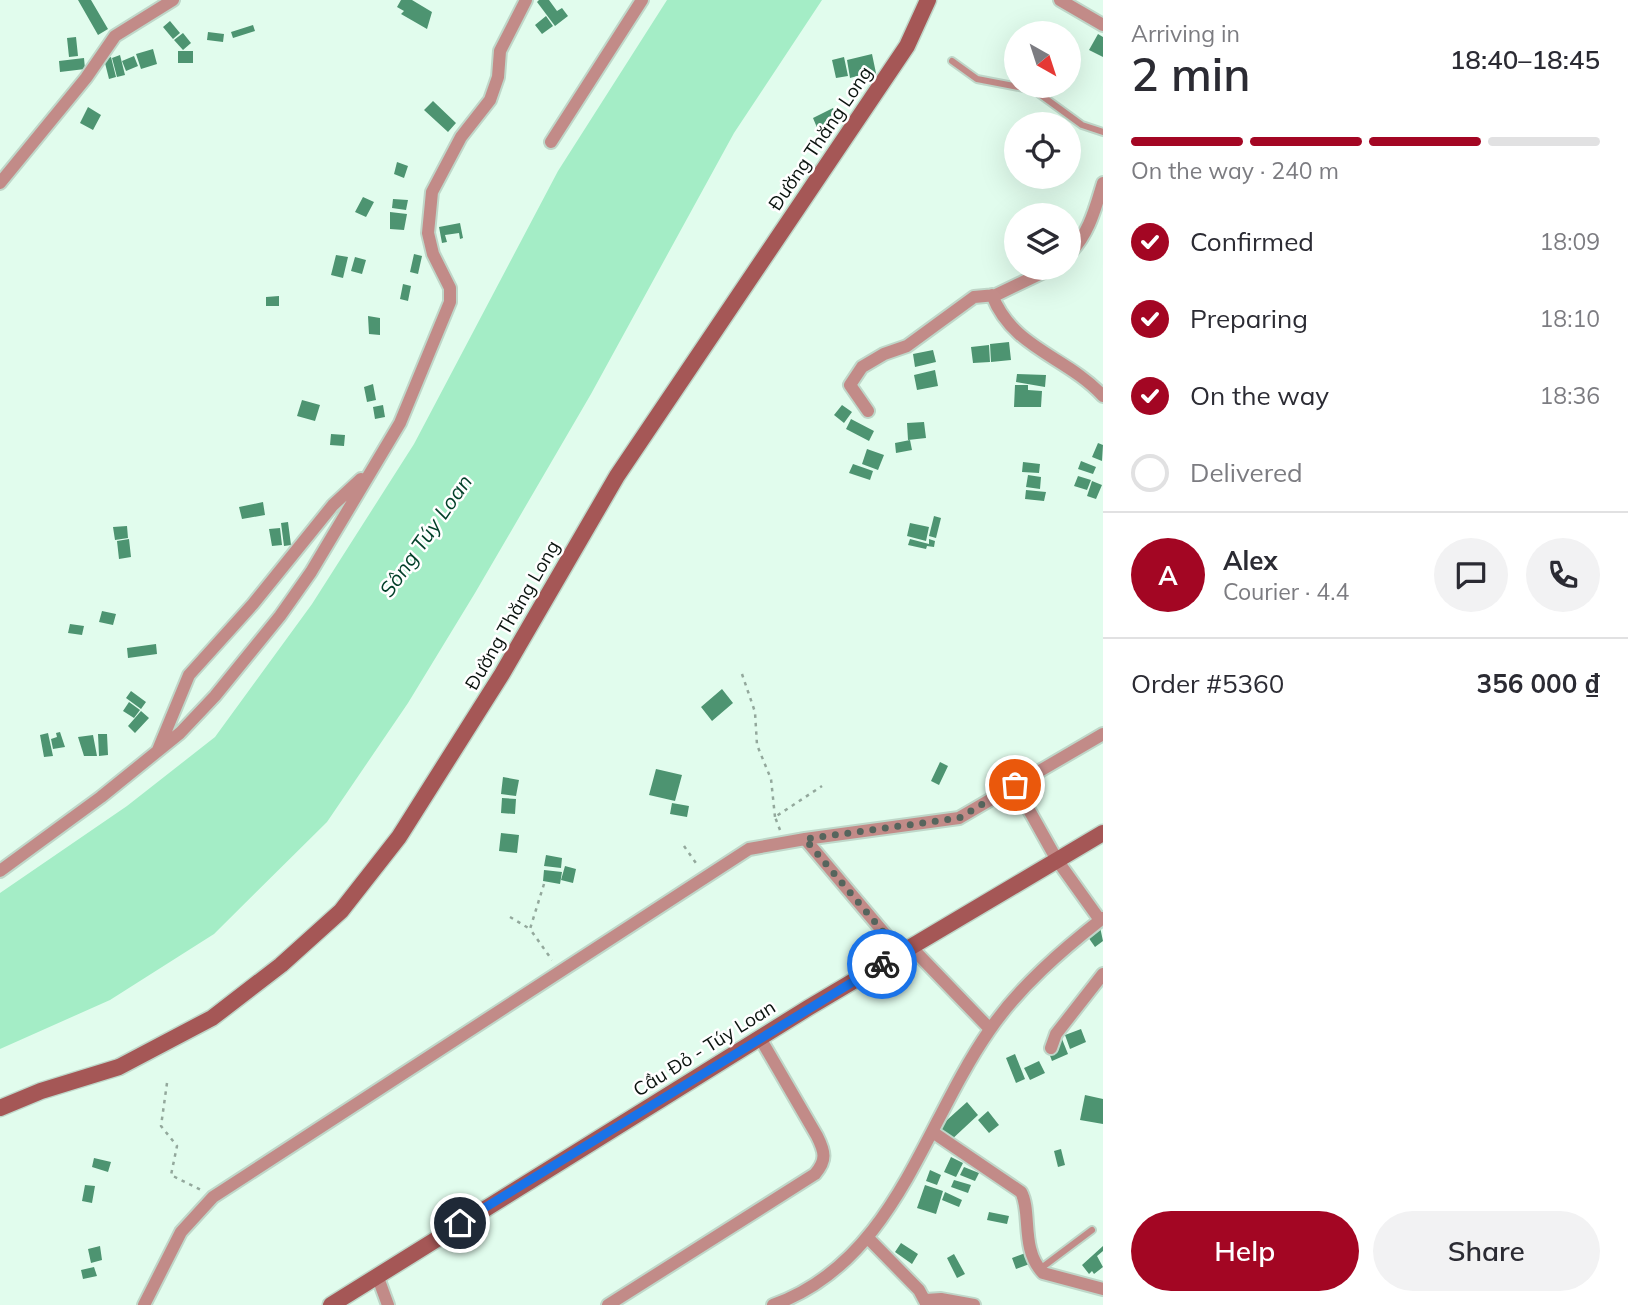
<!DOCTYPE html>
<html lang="en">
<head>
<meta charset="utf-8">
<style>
  :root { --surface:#fff; --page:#f2f2f3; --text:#2b2b33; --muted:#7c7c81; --line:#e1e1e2; --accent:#a30623 }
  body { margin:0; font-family:Mulish,sans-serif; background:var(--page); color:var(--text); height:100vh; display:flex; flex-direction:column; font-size:26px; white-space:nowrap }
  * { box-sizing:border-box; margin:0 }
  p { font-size:23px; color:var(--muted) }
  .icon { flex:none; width:38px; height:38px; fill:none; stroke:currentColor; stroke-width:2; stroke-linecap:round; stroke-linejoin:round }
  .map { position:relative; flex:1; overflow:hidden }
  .side { display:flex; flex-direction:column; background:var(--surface); width:525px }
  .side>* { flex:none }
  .needle { width:46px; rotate:141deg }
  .fabs { position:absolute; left:1004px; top:21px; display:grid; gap:14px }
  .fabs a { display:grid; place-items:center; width:77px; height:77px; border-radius:50%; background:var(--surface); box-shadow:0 7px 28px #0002; font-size:35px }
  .pin { position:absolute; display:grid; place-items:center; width:60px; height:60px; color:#fff; margin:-30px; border:4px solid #fff; border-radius:50%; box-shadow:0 2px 7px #0007 }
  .courier { position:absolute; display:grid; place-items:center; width:70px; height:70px; margin:-35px; border:5px solid #1a73e8; border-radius:50%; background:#fff; color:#222; box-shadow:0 2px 9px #0007 }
  .overview em { font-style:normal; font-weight:600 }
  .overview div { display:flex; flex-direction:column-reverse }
  .overview { display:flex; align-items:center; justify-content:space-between; height:119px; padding:0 28px }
  h1 { font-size:46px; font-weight:600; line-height:52px }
  .bar { display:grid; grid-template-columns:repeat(4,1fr); gap:10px 7px; align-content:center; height:84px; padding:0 28px }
  .bar i { height:9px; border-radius:5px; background:var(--line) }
  .bar .current { background:var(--accent) }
  .bar p { grid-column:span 4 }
  .line { display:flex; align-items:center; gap:18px; padding:0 28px; border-top:2px solid var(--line) }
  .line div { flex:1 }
  .round { display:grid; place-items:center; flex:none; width:74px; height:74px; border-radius:37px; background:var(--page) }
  ol { padding:0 28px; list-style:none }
  li { display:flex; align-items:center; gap:21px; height:77px }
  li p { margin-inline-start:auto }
  li .icon { padding:7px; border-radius:50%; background:var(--accent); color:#fff; stroke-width:4 }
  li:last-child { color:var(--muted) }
  li i { width:38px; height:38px; border:4px solid var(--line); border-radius:50% }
  .cta { display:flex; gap:14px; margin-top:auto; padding:14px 28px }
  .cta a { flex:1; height:80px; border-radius:42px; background:var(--accent); color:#fff; font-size:28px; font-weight:600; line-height:80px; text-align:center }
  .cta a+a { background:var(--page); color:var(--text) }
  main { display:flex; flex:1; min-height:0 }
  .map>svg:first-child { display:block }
  .water { fill:#a4edc6 }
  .building { fill:#4d9471 }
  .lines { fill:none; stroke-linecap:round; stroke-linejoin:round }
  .lane-casing { stroke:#bfd7c9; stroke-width:10 }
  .street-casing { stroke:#bfd7c9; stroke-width:16 }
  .secondary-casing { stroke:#bfd7c9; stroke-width:19 }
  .path { stroke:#93a89c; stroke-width:2.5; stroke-dasharray:3.5 5; stroke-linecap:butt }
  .lane { stroke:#c28b88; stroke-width:6 }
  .street { stroke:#c28b88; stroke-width:12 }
  .secondary { stroke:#a55756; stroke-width:16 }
  .done { stroke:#56655d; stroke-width:7; stroke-dasharray:0 12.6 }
  .route { stroke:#1a73e8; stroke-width:9 }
  .labels { text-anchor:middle; stroke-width:5; stroke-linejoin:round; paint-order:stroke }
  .street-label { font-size:19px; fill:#0b140f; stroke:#fff }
  .water-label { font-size:21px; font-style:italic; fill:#013f28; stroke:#fff }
</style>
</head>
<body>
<main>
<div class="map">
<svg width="1103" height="1305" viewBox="0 0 1103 1305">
  <rect width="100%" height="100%" fill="#e1fced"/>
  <!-- water -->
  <path class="water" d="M667,0h155l-88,133 -143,261 -116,199 -67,110 -81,119 -113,112 -104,66 -110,49v-156l127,-87 88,-69 97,-133 102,-160 144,-273z"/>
  <!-- building -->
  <path class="building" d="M78,0h13l17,29 -10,6z
    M401,0h11l20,12 -5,17 -26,-15 3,-3 -7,-4z
    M539,0h10l8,11 5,-3 6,8 -13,10 -18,-24z
    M546,16l7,10 -11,8 -7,-9z
    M170,21l10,12 -7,6 -10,-12z
    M253,25l2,6 -22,7 -2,-6z
    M208,32l16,2 -1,8 -16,-2z
    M183,33l8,10 -8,7 -9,-10z
    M1098,34l5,3v20l-14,-7z
    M76,37l2,19 -9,1 -2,-19z
    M153,49l4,15 -16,5 -5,-15z
    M178,51h15v12h-15z
    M872,54l5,24 -15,3 -1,-6 -11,3 -3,-18z
    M120,55l5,20 -8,2 -5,-19z
    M134,56l4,10 -12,5 -4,-10z
    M111,57l5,20 -7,2 -5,-20z
    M844,57l4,19 -12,2 -4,-18z
    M84,58l1,11 -25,3 -1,-11z
    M433,101l23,22 -8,9 -24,-22z
    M88,107l13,8 -8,15 -13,-7z
    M833,108l5,13 -20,9 -5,-12z
    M397,162l11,4 -4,12 -10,-4z
    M363,197l11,5 -8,15 -11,-5z
    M393,199l15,1 -2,10 -14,-2z
    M390,212l17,2 -3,16 -14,-1z
    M460,223l3,15 -3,1 -1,-6 -14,2 2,7 -5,1 -3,-16z
    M414,254l8,2 -4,18 -8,-2z
    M336,255l12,2 -5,21 -12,-3z
    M355,257l11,3 -4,14 -11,-3z
    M403,284l8,2 -3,15 -8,-2z
    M279,296v10h-13v-9z
    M368,316l12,2v17l-11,-1z
    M1009,342l2,18 -20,2 -1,-18z
    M989,345l1,17 -17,1 -2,-16z
    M933,350l3,12 -21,5 -2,-13z
    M935,370l3,16 -21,4 -3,-15z
    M1017,374l29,1 -1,12 -29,-5z
    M373,384l3,16 -9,2 -3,-15z
    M1015,385h13v5l14,1 -1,16h-27z
    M302,400l18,5 -5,16 -18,-5z
    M383,405l2,12 -10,2 -2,-12z
    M842,405l10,7 -8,11 -10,-8z
    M851,419l23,12 -5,10 -23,-12z
    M924,422l2,16 -18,2 -1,-17z
    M331,434l14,1 -1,11 -14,-1z
    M910,440l2,10 -16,3 -1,-10z
    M1098,443l5,2 -1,16 -10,-4z
    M867,449l17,6 -6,15 -16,-6z
    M1081,461l15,6 -3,7 -15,-5z
    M1023,462l17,2 -1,9 -17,-1z
    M853,464l20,7 -3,9 -21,-7z
    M1028,475l13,2 -1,12 -14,-2z
    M1078,476l13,4 -4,10 -13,-4z
    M1092,481l10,4 -6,14 -9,-3z
    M1026,490l20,2 -2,9 -19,-2z
    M263,502l2,13 -23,4 -3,-12z
    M934,516l7,2 -5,20 -7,-2z
    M288,522l3,23 -7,1 -3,-23z
    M910,523l19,4 -3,14 -19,-5z
    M127,526l1,12 -13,2 -2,-13z
    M280,528l2,17 -10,1 -3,-17z
    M129,539l2,18 -12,2 -2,-18z
    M910,539l19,5v-5l6,2 -1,6 -7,-1 -1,3 -18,-4z
    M102,611l14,3 -3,11 -14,-3z
    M70,624l14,2 -2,9 -14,-2z
    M156,644l1,10 -29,4 -1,-10z
    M722,689l11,14 -21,18 -11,-14z
    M131,691l15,11 -5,7 -15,-11z
    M129,702l11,8 -6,8 -11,-7z
    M141,711l8,7 -14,15 -7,-7z
    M60,732l5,15 -12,2 -2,-10 6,-2 -1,-4z
    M48,733l5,23 -9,1 -4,-22z
    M98,734h9l1,21 -9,1z
    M93,735l4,21h-13l-6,-19z
    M940,762l8,4 -9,19 -8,-4z
    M656,769l26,6 -7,26 -26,-6z
    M503,777l16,3 -3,16 -15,-2z
    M502,798l14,1 -1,15 -14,-1z
    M672,803l17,3 -2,11 -17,-3z
    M501,833l18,2 -2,18 -18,-2z
    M546,855l16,3 -1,10 -17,-2z
    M565,866l11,3 -3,14 -12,-3z
    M544,870l18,2 -2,12 -17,-3z
    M1100,927l3,14 -8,6 -7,-10z
    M1081,1029l5,13 -16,7 -5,-14z
    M1062,1039l6,15 -16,7 -6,-16z
    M1015,1054l10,25 -9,4 -10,-25z
    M1039,1061l6,12 -15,7 -6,-12z
    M1085,1095l18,4v25l-23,-4z
    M967,1102l11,13 -29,27 -12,-13z
    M988,1111l11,14 -10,8 -11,-13z
    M1061,1149l4,16 -7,2 -4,-16z
    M951,1157l12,6 -7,14 -12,-5z
    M94,1158l17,4 -3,10 -16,-5z
    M964,1167l15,6 -4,8 -15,-6z
    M930,1170l11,5 -4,10 -11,-4z
    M954,1180l17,5 -3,8 -17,-6z
    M85,1185l10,1 -3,17 -10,-2z
    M925,1185l18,6 -7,23 -19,-6z
    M945,1192l17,8 -3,7 -17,-7z
    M989,1212l20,4 -2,8 -20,-4z
    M901,1243l17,11 -6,10 -17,-12z
    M100,1246l2,14 -11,3 -3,-14z
    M1103,1246v5l-6,5 6,11 -9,7 -2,-3 -3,3 -7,-9z
    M1031,1251l4,11 -19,7 -4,-11z
    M954,1254l11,20 -8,4 -10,-20z
    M94,1267l3,9 -14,3 -2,-9z"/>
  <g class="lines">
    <defs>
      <path id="lane" d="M952,61l25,18 57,11 48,35 21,7
        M1040,1269l52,-39"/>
      <path id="street" d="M1060,0l43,25
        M551,142l91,-142
        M0,183l86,-105 29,-42 58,-36
        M1069,254c20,-20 26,-45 34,-71
        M992,295c21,54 74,61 111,101
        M868,411l-18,-26 12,-18 22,-13 23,-8 67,-49 22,-2 56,-27
        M158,750l31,-75 64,-71 80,-99 28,-26
        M1015,785l42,75 43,60
        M805,839l154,-21 144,-84
        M0,871l101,-74 79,-64 35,-37 65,-80 31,-44 89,-149 50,-121v-14l-17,-34 -5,-21 4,-41 29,-55 29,-37 8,-23 2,-26 26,-51
        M911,947l79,82
        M1051,1048l5,-14 47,-60
        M934,1133l87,59c11,20 -1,57 22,81l60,16
        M869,1239l50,51 8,15
        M377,1275l11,30
        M926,1300l15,-1 33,6
        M144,1305l37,-73 32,-35 536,-348 56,-10 96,114
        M608,1305l207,-131c12,-14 10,-22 2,-38l-57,-98
        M773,1305c121,-43 150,-179 216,-274 30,-44 73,-81 114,-113"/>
      <path id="secondary" d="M0,1108l41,-17 78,-24 93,-49 69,-53 60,-54 58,-74 103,-163 115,-198 290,-430 21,-46
        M331,1305l477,-297 295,-175"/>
    </defs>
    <!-- lane casing -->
    <use href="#lane" class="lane-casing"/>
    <!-- street casing -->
    <use href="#street" class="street-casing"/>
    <!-- secondary casing -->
    <use href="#secondary" class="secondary-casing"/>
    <!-- path -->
    <path class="path" d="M742,674l13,38 2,33 14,34 4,38
      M780,830l-5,-13 47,-31
      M684,846l14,20
      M544,884l-14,45 22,31
      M510,917l20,12
      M167,1083l-6,43 16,20 -6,29 30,15"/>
    <!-- lane -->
    <use href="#lane" class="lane"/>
    <!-- street -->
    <use href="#street" class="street"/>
    <!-- secondary -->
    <use href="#secondary" class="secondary"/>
  </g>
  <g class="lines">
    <!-- done -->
    <path class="done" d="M882,964l19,-11 -96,-114 154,-21 56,-33"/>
    <!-- route -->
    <path class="route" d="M460,1223l422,-259"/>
  </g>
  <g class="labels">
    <!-- street labels -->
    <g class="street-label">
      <text transform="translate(820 138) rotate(-56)" y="7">Đường Thăng Long</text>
      <text transform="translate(512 615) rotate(-60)" y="7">Đường Thăng Long</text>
      <text transform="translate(704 1048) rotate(-32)" y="7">Cầu Đỏ - Túy Loan</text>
    </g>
    <!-- water labels -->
    <g class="water-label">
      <text transform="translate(426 536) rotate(-55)" y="7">Sông Túy Loan</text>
    </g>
  </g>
</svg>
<div class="fabs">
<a><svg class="needle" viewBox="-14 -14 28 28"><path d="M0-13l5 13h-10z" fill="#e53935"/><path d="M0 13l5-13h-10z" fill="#7c7c81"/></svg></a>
<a><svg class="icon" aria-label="locate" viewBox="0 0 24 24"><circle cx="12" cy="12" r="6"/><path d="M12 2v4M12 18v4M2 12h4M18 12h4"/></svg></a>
<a><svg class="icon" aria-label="layers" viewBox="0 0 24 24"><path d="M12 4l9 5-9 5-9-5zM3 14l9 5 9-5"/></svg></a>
</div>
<div class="pin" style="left:1015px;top:785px;background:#ea580c"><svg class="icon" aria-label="bag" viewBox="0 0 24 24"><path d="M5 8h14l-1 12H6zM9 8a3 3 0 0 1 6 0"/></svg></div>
<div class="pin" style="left:460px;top:1223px;background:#1f2937"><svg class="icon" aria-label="home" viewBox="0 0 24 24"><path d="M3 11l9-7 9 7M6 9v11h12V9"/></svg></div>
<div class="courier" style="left:882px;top:964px"><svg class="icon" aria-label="bike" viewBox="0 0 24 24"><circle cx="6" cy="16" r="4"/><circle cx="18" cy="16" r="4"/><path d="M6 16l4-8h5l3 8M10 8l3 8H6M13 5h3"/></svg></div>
</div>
<section class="side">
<div class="overview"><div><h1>2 min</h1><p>Arriving in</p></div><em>18:40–18:45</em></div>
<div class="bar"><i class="current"></i><i class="current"></i><i class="current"></i><i></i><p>On the way · 240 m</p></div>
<ol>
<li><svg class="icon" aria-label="check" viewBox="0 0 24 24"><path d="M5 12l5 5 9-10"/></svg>Confirmed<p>18:09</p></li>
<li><svg class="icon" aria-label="check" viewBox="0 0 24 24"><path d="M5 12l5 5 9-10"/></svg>Preparing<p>18:10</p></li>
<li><svg class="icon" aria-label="check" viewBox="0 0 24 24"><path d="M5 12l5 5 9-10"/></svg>On the way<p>18:36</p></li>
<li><i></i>Delivered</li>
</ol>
<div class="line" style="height:126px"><b class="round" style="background:var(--accent);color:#fff">A</b><div><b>Alex</b><p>Courier · 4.4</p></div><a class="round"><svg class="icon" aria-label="chat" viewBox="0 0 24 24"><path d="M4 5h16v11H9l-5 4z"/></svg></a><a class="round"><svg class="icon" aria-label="phone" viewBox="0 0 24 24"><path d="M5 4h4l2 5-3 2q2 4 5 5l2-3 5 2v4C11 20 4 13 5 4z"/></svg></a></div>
<div class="line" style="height:91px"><div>Order #5360</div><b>356 000 ₫</b></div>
<div class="cta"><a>Help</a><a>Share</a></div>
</section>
</main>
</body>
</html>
